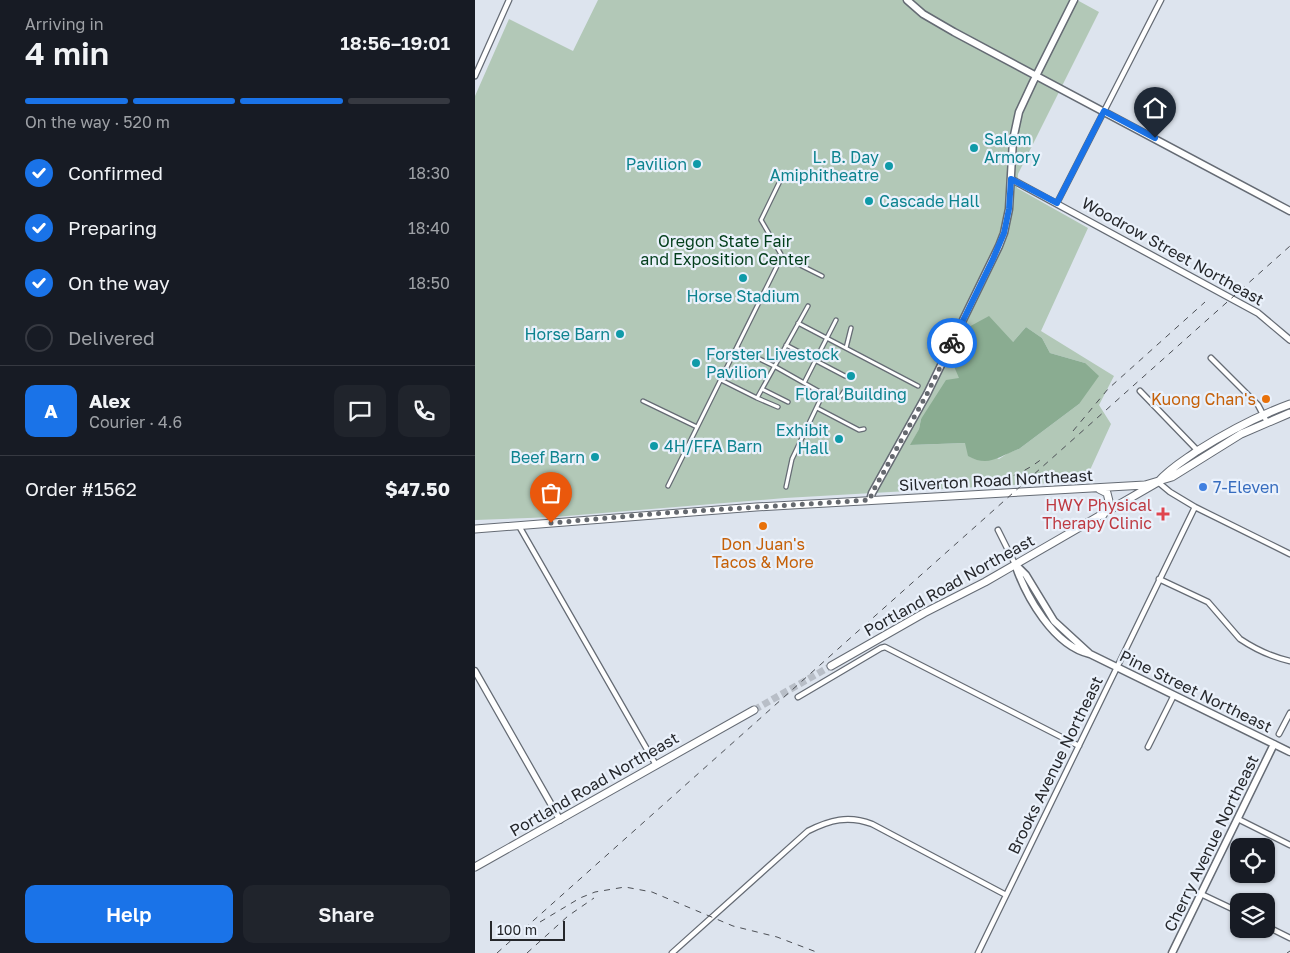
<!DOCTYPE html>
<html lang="en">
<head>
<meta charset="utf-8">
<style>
  :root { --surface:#171b24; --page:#20242c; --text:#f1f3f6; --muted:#9ea1a6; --line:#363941; --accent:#1a73e8 }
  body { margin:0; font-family:"Golos Text",sans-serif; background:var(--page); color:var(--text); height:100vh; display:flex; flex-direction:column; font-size:19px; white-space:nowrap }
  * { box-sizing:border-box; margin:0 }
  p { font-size:16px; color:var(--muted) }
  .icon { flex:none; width:28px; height:28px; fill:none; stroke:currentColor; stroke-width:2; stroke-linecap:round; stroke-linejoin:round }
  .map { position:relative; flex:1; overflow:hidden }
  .sheet { display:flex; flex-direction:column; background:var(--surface); width:475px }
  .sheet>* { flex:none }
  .fabs { position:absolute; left:755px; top:838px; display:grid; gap:10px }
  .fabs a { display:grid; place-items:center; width:45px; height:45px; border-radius:10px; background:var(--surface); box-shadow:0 1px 4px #0004; font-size:25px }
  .scale { position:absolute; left:15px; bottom:12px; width:75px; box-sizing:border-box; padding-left:5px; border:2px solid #25272b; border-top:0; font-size:14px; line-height:18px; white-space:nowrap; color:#25272b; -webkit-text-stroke:4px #eaf1fb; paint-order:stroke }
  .pin { position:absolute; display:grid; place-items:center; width:42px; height:42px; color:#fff; margin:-51px -21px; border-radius:50% 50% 50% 0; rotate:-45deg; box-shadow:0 0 5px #0007 }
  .pin .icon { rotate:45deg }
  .courier { position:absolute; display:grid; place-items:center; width:50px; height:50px; margin:-25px; border:4px solid #1a73e8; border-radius:50%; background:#fff; color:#222; box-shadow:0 1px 6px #0007 }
  .head em { font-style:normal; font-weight:600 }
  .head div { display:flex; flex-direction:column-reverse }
  .head { display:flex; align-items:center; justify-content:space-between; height:85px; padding:0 25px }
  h1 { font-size:32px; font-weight:600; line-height:38px }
  .bar { display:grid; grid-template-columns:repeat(4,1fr); gap:8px 5px; align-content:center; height:60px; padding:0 25px }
  .bar i { height:6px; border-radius:4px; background:var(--line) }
  .bar .active { background:var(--accent) }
  .bar p { grid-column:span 4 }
  .line { display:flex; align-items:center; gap:12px; padding:0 25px; border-top:1px solid var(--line) }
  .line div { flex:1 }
  .round { display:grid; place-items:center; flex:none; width:52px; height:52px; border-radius:10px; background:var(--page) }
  ol { padding:0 25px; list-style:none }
  li { display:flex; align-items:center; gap:15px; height:55px }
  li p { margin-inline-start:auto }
  li .icon { padding:5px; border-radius:50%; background:var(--accent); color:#fff; stroke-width:4 }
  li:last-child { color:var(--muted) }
  li i { width:28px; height:28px; border:2px solid var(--line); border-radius:50% }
  .action { display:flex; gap:10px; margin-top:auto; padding:10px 25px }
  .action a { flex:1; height:58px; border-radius:10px; background:var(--accent); color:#fff; font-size:20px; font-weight:600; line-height:58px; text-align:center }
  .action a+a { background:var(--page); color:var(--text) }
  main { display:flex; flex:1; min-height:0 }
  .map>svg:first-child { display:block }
  .green { fill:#b2c8b7; fill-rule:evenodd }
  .forest { fill:#8aac91 }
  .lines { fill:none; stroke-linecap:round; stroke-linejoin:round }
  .primary-tunnel { stroke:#b8bec7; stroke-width:7; stroke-dasharray:7 3.5; stroke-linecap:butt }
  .pedestrian-casing { stroke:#656b74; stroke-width:5.5 }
  .minor-casing { stroke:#656b74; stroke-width:7 }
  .tertiary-casing { stroke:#656b74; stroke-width:8 }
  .secondary-casing { stroke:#656b74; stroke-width:9 }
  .primary-casing { stroke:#656b74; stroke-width:9 }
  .pedestrian { stroke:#fff; stroke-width:3 }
  .minor { stroke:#fff; stroke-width:4.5 }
  .tertiary { stroke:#fff; stroke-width:5.5 }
  .secondary { stroke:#fff; stroke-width:6 }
  .primary { stroke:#fff; stroke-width:7 }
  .rail { stroke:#4c4f55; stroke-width:1; stroke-dasharray:6 6; stroke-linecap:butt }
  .done { stroke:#65696f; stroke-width:5; stroke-dasharray:0 9 }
  .route { stroke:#1a73e8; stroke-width:6 }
  .culture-dot { fill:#0f9aa8; stroke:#eaf1fb; stroke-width:2 }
  .food-dot { fill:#e8710a; stroke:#eaf1fb; stroke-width:2 }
  .shop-dot { fill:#3f7fe0; stroke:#eaf1fb; stroke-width:2 }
  .health-dot { fill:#e0444e; stroke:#eaf1fb; stroke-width:2 }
  .labels { text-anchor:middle; stroke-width:4.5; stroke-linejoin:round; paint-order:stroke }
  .culture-label { font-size:16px; fill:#0d838f; stroke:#eaf1fb; text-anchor:end }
  .park-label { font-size:16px; fill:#023e1b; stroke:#eaf1fb }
  .street-label { font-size:16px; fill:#25272b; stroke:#eaf1fb }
  .food-label { font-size:16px; fill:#c56008; stroke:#eaf1fb; text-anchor:end }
  .shop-label { font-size:16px; fill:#366cbe; stroke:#eaf1fb; text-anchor:start }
  .health-label { font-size:16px; fill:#be3a42; stroke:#eaf1fb; text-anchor:end }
</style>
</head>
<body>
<main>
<section class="sheet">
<div class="head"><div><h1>4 min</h1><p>Arriving in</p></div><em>18:56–19:01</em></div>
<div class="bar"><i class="active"></i><i class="active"></i><i class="active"></i><i></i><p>On the way · 520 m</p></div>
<ol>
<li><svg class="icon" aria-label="check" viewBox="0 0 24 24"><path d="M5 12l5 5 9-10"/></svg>Confirmed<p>18:30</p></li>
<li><svg class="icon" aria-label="check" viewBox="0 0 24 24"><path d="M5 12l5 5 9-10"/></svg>Preparing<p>18:40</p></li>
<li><svg class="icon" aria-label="check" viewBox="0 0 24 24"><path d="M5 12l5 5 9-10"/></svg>On the way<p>18:50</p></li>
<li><i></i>Delivered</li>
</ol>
<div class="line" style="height:90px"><b class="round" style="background:var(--accent);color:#fff">A</b><div><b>Alex</b><p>Courier · 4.6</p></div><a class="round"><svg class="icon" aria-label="chat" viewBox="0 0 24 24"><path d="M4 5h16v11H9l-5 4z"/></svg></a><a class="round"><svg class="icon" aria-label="phone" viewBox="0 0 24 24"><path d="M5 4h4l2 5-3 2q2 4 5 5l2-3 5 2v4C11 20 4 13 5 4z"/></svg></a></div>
<div class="line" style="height:65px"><div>Order #1562</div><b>$47.50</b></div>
<div class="action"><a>Help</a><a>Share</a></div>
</section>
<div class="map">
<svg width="815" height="953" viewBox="0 0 815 953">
  <rect width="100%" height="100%" fill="#dde4ee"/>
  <!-- green -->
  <path class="green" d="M123,0h479l22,12 -81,162 -1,14 71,40 -47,103 73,45 -15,29 12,19 -26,57 -300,17 -231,19 -79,3v-424l34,-77 64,32zM551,327l16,11 8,15 35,10 -6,41 -60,45 -11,4 -9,6 -33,-16 -55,2 8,-16 2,-10 39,-40 53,-37z"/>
  <!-- forest -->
  <path class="forest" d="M514,316l24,26 13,-15 16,11 8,15 35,10 14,13 -20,28 -60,45c-20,7 -30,19 -51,7l-3,-13 -55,2 9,-16 2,-10 25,-39 13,-2 -9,-21 15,-28z"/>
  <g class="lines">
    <!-- primary-tunnel -->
    <path class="primary-tunnel" d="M279,710l77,-44"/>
    <defs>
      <path id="pedestrian" d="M305,181l-19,39 21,36 40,20
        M323,323l120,63
        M311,345l59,31
        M262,348l37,18 53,30 11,1 3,-1 4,-6
        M371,348l5,-20
        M246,380l36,18 51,-92
        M329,383l32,-63
        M287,389l26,13
        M282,398l21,9
        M168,401l54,26
        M342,408l42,22 5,-1
        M193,486l114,-230
        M311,487l6,-28 31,-65"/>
      <path id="minor" d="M0,76l34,-76
        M582,203l104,-203
        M736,358l47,47 9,17
        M665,391l58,60
        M683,482l12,10 25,15 95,47
        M44,526l137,239
        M523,530l17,34
        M684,579l49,23 32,37c15,10 32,18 50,22
        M323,697l83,-49 4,-1 194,99
        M804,734l11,-21
        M673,747l26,-52
        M763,819l52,26
        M726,894l38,18
        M791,926l24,12
        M197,953l136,-122c22,-11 40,-16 64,-7l134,71
        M503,953l217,-446"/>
      <path id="tertiary" d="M536,179l247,134 32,27
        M0,671l85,149"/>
      <path id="secondary" d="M432,0l16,14 31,18 336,179
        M395,500l2,-7 55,-99 72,-148 5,-13 5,-24 4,-69 6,-28 14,-30 41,-82
        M540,564c11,33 39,82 75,90l200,98
        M541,565l10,10 28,46 36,33
        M697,953l102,-209"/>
      <path id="primary" d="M624,489l8,4 2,8 -6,14
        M0,529l281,-22 389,-22 27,-8 69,-43 49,-21
        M356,666l93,-53 61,-31 173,-100c11,-13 25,-21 39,-31 30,-19 60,-35 93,-47
        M0,867l279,-157"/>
    </defs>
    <!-- pedestrian casing -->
    <use href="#pedestrian" class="pedestrian-casing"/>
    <!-- minor casing -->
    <use href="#minor" class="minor-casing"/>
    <!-- tertiary casing -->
    <use href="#tertiary" class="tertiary-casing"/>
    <!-- secondary casing -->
    <use href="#secondary" class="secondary-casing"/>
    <!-- primary casing -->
    <use href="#primary" class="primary-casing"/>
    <!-- pedestrian -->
    <use href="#pedestrian" class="pedestrian"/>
    <!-- minor -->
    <use href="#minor" class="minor"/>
    <!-- tertiary -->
    <use href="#tertiary" class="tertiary"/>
    <!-- secondary -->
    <use href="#secondary" class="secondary"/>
    <!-- primary -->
    <use href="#primary" class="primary"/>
    <!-- rail -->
    <path class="rail" d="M598,431l35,-42 97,-87
      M504,484c24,-3 44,-10 64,-26
      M65,922l40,-24 15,-6 30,-5 27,5 81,34 44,11 42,16
      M22,953l793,-707
      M52,953l41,-37 26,-18
      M812,953l3,-2"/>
  </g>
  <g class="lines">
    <!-- done -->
    <path class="done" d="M76,523l113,-10 206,-13 2,-7 55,-99 25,-51"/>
    <!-- route -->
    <path class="route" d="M477,343l41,-84 11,-26 5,-24 2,-30 46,24 47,-92 51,27"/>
  </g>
  <!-- markers -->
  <g class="culture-dot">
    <circle cx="499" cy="148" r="5"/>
    <circle cx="222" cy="164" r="5"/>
    <circle cx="414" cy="166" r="5"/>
    <circle cx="394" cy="201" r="5"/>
    <circle cx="268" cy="278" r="5"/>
    <circle cx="145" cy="334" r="5"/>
    <circle cx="221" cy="363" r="5"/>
    <circle cx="376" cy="376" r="5"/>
    <circle cx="364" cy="439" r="5"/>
    <circle cx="179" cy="446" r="5"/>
    <circle cx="120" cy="457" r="5"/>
  </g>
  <g class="food-dot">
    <circle cx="791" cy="399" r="5"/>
    <circle cx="288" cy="526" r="5"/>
  </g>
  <circle class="shop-dot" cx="728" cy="487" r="5"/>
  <path class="health-dot" d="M685.5 506.5h5v5h5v5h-5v5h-5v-5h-5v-5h5z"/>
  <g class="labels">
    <!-- culture labels -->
    <g class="culture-label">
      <text x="509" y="145" text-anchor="start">Salem<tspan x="509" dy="18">Armory</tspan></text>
      <text x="404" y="163">L. B. Day<tspan x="404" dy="18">Amiphitheatre</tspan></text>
      <text x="212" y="170">Pavilion</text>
      <text x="404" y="207" text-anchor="start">Cascade Hall</text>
      <text x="268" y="302" text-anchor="middle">Horse Stadium</text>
      <text x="135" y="340">Horse Barn</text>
      <text x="231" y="360" text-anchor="start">Forster Livestock<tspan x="231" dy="18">Pavilion</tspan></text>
      <text x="376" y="400" text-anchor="middle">Floral Building</text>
      <text x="354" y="436">Exhibit<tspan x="354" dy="18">Hall</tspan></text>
      <text x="189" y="452" text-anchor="start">4H/FFA Barn</text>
      <text x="110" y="463">Beef Barn</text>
    </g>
    <!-- park labels -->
    <g class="park-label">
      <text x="250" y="247">Oregon State Fair<tspan x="250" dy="18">and Exposition Center</tspan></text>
    </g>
    <!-- street labels -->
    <g class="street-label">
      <text transform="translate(698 251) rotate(29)" y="6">Woodrow Street Northeast</text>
      <text transform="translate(521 480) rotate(-3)" y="6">Silverton Road Northeast</text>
      <text transform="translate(474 585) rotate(-29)" y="6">Portland Road Northeast</text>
      <text transform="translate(721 691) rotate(26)" y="6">Pine Street Northeast</text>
      <text transform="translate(580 765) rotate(-64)" y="6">Brooks Avenue Northeast</text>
      <text transform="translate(119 784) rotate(-30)" y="6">Portland Road Northeast</text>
      <text transform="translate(736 843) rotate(-64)" y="6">Cherry Avenue Northeast</text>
    </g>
    <!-- food labels -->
    <g class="food-label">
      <text x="781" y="405">Kuong Chan's</text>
      <text x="288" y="550" text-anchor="middle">Don Juan's<tspan x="288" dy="18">Tacos &amp; More</tspan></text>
    </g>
    <!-- shop labels -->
    <g class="shop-label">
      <text x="738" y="493">7-Eleven</text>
    </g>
    <!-- health labels -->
    <g class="health-label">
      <text x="677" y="511">HWY Physical<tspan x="677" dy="18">Therapy Clinic</tspan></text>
    </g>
  </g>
</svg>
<div class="fabs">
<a><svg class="icon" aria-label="locate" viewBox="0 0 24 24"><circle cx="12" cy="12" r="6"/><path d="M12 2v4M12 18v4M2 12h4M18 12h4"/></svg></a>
<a><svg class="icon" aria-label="layers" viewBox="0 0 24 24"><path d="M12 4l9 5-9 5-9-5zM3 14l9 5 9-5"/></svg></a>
</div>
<div class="scale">100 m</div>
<div class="pin" style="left:76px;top:523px;background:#ea580c"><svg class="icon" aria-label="bag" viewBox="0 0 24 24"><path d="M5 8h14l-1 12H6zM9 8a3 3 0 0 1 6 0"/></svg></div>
<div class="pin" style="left:680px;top:138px;background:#1f2937"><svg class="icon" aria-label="home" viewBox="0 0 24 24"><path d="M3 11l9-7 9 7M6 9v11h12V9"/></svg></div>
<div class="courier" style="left:477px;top:343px"><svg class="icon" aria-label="bike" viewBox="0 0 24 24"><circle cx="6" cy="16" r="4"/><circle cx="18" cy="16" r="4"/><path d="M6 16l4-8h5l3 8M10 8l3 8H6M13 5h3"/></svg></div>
</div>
</main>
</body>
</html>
